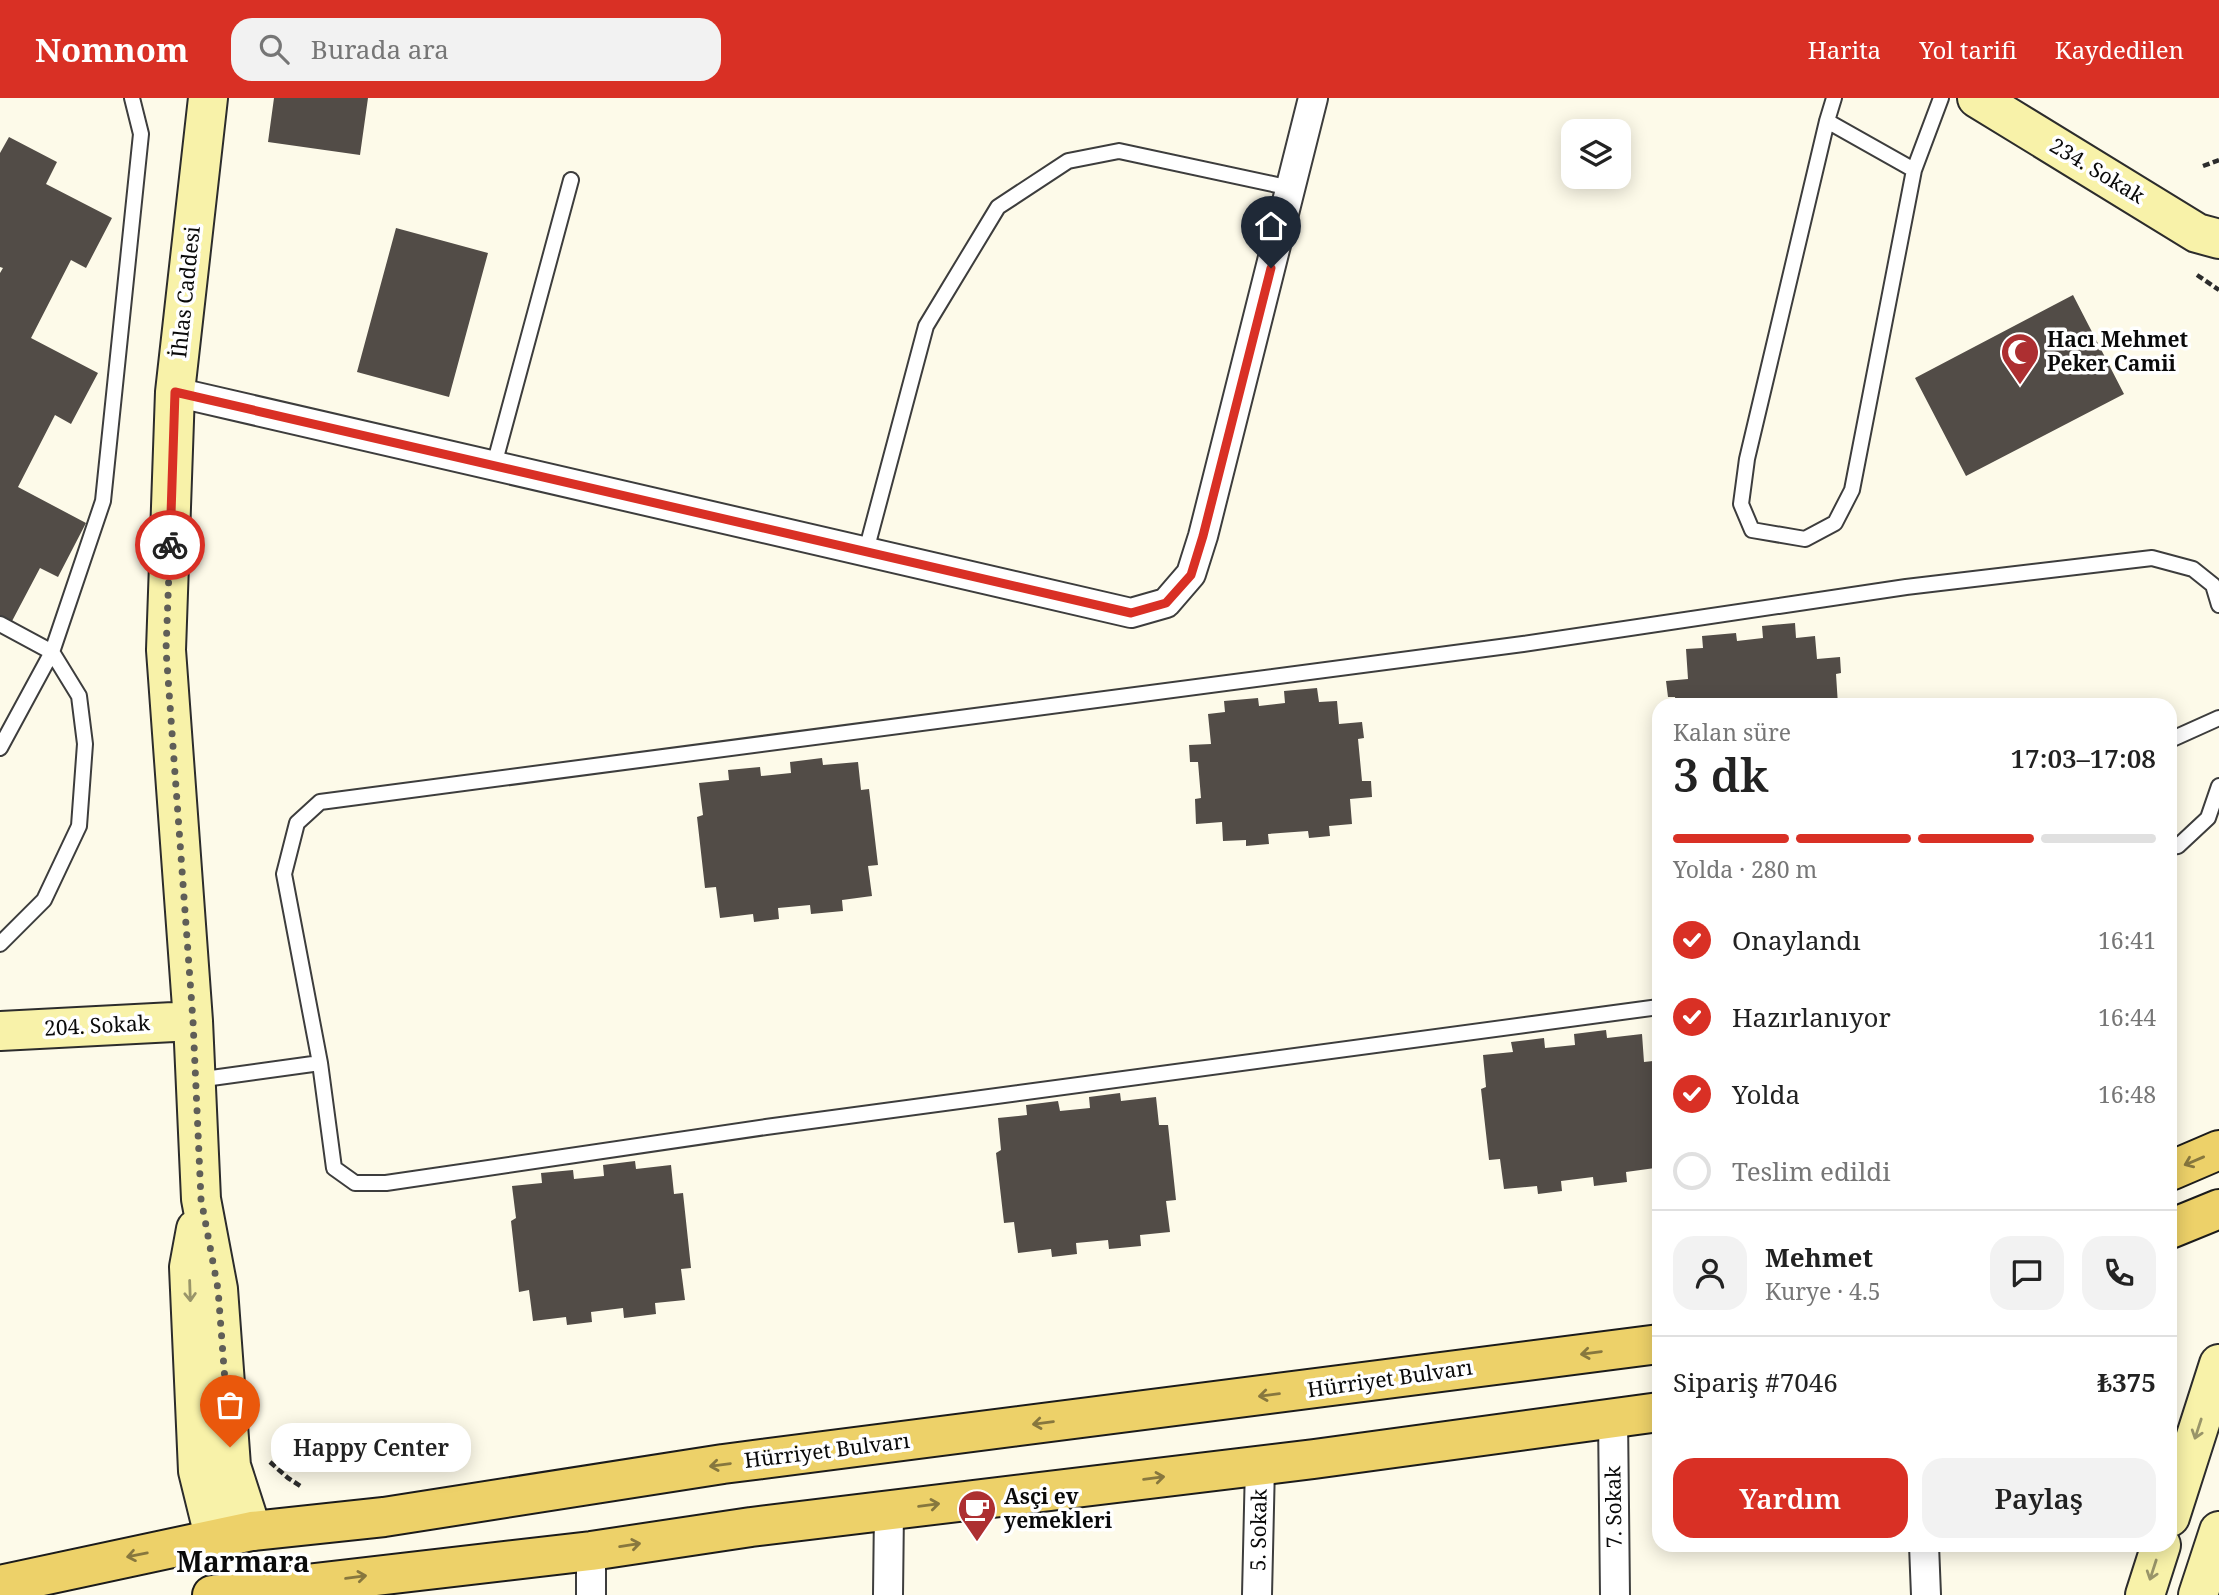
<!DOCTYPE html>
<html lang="tr">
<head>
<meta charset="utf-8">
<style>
  :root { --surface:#fff; --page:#f2f2f2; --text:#222; --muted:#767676; --line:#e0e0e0; --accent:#d93025 }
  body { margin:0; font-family:"Noto Serif",serif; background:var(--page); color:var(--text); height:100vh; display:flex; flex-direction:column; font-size:26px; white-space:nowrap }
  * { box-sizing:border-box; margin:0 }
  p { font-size:23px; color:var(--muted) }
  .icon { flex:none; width:38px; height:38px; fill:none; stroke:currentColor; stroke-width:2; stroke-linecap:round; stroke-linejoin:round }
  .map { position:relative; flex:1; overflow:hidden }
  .sheet { position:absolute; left:1652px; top:600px; width:525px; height:854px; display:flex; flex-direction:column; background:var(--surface); border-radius:21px; box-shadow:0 4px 18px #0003 }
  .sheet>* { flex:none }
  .tools { position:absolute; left:1561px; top:21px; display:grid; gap:14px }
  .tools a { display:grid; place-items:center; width:70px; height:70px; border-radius:14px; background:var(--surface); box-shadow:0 4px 18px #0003; font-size:35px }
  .pin { position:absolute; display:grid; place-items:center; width:60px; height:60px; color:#fff; margin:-72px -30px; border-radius:50% 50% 50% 0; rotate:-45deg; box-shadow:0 0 7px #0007 }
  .pin .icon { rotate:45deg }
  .courier { position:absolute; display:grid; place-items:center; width:70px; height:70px; margin:-35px; border:5px solid #d93025; border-radius:50%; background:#fff; color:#222; box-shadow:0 2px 9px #0007 }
  .bubble { position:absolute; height:49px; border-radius:21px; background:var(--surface); box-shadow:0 4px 18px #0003; font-size:23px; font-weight:600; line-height:49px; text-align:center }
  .head em { font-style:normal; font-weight:600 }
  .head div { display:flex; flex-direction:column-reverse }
  .head { display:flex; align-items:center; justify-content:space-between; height:119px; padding:0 21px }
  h1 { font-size:46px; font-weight:600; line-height:52px }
  .bar { display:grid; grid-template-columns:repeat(4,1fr); gap:10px 7px; align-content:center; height:84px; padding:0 21px }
  .bar i { height:9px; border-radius:5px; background:var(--line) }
  .bar .selected { background:var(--accent) }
  .bar p { grid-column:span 4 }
  .line { display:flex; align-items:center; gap:18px; padding:0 21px; border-top:2px solid var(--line) }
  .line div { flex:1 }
  .round { display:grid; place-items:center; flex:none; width:74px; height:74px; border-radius:21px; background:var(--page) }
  ol { padding:0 21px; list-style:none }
  li { display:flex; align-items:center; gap:21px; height:77px }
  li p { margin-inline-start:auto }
  li .icon { padding:7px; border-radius:50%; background:var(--accent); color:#fff; stroke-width:4 }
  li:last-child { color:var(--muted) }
  li i { width:38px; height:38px; border:4px solid var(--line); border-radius:50% }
  .cta { display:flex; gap:14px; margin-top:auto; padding:14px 21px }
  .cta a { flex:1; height:80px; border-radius:21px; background:var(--accent); color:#fff; font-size:28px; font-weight:600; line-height:80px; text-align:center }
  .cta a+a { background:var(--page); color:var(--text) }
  header { display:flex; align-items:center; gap:42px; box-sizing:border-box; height:98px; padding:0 35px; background:var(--accent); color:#fff }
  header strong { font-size:33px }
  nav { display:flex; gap:38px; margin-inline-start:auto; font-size:24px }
  .search { width:490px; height:63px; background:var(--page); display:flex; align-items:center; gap:18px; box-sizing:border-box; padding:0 24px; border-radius:21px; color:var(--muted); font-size:26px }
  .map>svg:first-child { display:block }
  .building { fill:#524c47 }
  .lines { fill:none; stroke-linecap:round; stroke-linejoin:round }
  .lane-casing { stroke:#3d3d3d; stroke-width:18 }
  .street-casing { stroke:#3d3d3d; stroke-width:32 }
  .secondary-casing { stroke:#2c2c2c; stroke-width:42 }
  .primary-casing { stroke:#1b1b1b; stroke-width:42 }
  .path { stroke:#2c2c2c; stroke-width:4.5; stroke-dasharray:7 3.5; stroke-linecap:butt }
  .lane { stroke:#fff; stroke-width:14 }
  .street { stroke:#fff; stroke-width:28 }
  .secondary { stroke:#f8f2a9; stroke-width:38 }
  .primary { stroke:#edd169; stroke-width:38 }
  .oneway { stroke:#87773e }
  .oneway2 { stroke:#999569 }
  .done { stroke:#5f5e58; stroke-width:7; stroke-dasharray:0 12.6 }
  .route { stroke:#d93025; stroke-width:9 }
  .labels { text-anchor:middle; stroke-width:7; stroke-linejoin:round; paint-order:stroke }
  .street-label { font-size:21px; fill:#0a0a0a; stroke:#fff }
  .poi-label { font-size:21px; font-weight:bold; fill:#0a0a0a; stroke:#fff; text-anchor:start }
  .district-label { font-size:28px; font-weight:bold; fill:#0a0a0a; stroke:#fff }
</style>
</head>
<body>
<header>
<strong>Nomnom</strong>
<div class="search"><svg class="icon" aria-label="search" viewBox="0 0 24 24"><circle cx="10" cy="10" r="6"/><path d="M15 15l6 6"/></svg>Burada ara</div>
<nav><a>Harita</a><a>Yol tarifi</a><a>Kaydedilen</a></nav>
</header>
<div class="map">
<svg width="2219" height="1497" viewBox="0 0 2219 1497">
  <rect width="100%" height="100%" fill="#fdfae9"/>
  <!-- building -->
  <path class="building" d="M274,0h94l-8,57 -92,-13z
    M9,39l48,25 -11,22 66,34 -26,50 -15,-8 -40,78 67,35 -27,51 -16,-9 -37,72 68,36 -28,54 -18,-9 -29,55 -11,-5v-345l3,-5 -3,-1v-114z
    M396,130l92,25 -39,144 -92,-25z
    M2073,197l51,99 -158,82 -51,-98z
    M1795,525l1,15 19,-2 2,23 23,-2 1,16 -5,1 2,31h-162l-1,-8h-7l-2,-16 22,-2 -2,-30 17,-1 -1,-12 34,-3 1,8 26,-3 -1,-12z
    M1317,590l2,14 18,-1 2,23 23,-2 2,16 -6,1 4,42h9l1,16 -22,2 2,25 -23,2 1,10 -21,2 -1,-7 -40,3 1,10 -23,2v-6l-23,1 -1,-19 -26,2 -1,-25 6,-1 -3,-36h-8l-1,-17 22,-1 -3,-30 17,-2 -1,-11 34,-3 1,8 26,-3 -1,-12z
    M822,660l1,7 35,-3 3,28 8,-1 9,76 -10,1 4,30 -30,4 1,11 -32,3 -1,-9 -32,3 1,11 -25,3 -1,-8 -33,4 -4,-31 -11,1 -8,-71 6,-2 -4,-32 30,-3 -1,-10 32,-3 1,9 30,-3 -1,-11z
    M1606,932l1,8 35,-4 2,28 9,-1 6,52v24l-7,1 3,30 -29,4 1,10 -33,4 -1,-9 -32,4 1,10 -24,3 -1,-8 -33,3 -4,-30 -11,1 -8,-71 5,-2 -3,-32 30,-3 -2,-10 33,-4 1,10 30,-3 -1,-11z
    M1120,995l1,8 35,-4 3,28h9l8,75 -10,1 4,31 -30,3 1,11 -32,3 -1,-9 -32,3 1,11 -25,3 -1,-8 -33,4 -4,-31 -10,1 -8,-70 5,-3 -3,-32 29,-3 -1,-10 32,-4 2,10 30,-3 -1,-11z
    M635,1063l1,8 35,-4 3,29 9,-1 8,75 -10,1 4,31 -30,3 1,11 -32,4 -1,-10 -32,4 1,10 -25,3 -1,-8 -33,4 -4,-31 -10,2 -8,-71 5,-3 -4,-32 30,-3 -1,-10 32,-3 1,9 30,-3 -1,-11z"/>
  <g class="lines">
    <defs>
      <path id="lane" d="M1834,0l-7,23 -80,338 -6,45 11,26 53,9 30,-16 17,-33 62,-320 27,-72
        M1827,23l87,49
        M494,367l77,-285
        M866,453l60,-225 72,-119 70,-46 51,-10 172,37
        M0,526l52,28 27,44 6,48 -6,82 -35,74 -44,44
        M2170,642l49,-22
        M0,650l52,-96 51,-151 38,-367 -9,-36
        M2170,749l8,-1 30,-28 11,-32
        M1659,909l-893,120 -380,56h-31l-21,-15 -14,-105 -36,-189 13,-51 23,-21 1203,-158 383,-57 246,-29 41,11 20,16 6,20
        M197,982l123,-17"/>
      <path id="street" d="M175,294l956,221 35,-10 25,-29 12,-38 110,-438
        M1613,1320l2,177
        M1924,1447l2,50
        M591,1497v-44
        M888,1497l1,-85
        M1257,1497l3,-130"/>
      <path id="secondary" d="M208,0l-33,294 -9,258 27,371 8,178 17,90 13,177 21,65
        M1977,0l220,135 22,6
        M0,933l193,-10
        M196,1131l-7,38 9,204 17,69
        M2170,1419l49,-153
        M2145,1497l16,-50
        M2198,1497l21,-64"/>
      <path id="primary" d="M2170,1073l49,-21
        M2170,1131l49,-20
        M0,1487l252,-54 132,-14 339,-53 936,-120
        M212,1497l379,-44 160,-24 563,-68 345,-47"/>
    </defs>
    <!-- lane casing -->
    <use href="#lane" class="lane-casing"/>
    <!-- street casing -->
    <use href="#street" class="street-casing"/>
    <!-- secondary casing -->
    <use href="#secondary" class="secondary-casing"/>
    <!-- primary casing -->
    <use href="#primary" class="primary-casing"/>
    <!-- path -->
    <path class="path" d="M2203,68l16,-6
      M2197,177l22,15
      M270,1364l18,16 14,9"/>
    <!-- lane -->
    <use href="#lane" class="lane"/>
    <!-- street -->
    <use href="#street" class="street"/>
    <!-- secondary -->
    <use href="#secondary" class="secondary"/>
    <!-- primary -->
    <use href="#primary" class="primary"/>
  </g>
  <!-- one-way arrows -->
  <defs><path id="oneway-shaft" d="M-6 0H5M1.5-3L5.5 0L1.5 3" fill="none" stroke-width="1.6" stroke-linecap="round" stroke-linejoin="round" transform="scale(1.75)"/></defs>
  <g class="oneway">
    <use href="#oneway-shaft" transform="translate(2194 1063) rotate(157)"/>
    <use href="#oneway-shaft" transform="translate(1591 1255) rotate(172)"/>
    <use href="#oneway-shaft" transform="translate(1269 1297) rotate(173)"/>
    <use href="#oneway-shaft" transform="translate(1043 1325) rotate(173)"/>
    <use href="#oneway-shaft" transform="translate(720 1367) rotate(172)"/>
    <use href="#oneway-shaft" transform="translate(1154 1380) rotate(-7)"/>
    <use href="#oneway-shaft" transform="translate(929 1407) rotate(-7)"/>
    <use href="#oneway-shaft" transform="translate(630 1447) rotate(-9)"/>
    <use href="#oneway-shaft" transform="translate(137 1457) rotate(169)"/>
    <use href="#oneway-shaft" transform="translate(356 1479) rotate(-8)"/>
  </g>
  <g class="oneway2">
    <use href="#oneway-shaft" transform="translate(190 1193) rotate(88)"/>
    <use href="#oneway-shaft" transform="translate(2198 1331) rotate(108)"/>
    <use href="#oneway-shaft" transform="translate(2153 1472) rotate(108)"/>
  </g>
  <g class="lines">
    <!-- done -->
    <path class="done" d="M170,447l-4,105 27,371 8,178 17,90 12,158"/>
    <!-- route -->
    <path class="route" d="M170,447l5,-153 956,221 35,-10 25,-28 12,-39 68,-268"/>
  </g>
  <!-- icons -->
  <defs>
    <symbol id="mosque-pin" viewBox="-11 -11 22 30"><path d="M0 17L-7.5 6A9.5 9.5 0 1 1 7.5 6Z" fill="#ad2f31" stroke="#fff"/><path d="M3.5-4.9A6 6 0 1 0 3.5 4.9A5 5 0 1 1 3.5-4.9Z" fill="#fff"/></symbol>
    <symbol id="cafe-pin" viewBox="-11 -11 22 30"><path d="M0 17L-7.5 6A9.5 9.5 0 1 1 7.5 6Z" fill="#ad2f31" stroke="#fff"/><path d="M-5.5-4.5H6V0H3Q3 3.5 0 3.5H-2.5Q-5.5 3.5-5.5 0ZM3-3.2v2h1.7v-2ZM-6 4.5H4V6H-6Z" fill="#fff"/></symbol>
  </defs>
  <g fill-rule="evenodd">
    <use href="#mosque-pin" x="1998" y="232" width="44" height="60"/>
    <use href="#cafe-pin" x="955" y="1389" width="44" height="60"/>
  </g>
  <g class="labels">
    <!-- street labels -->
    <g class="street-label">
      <text transform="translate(2097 73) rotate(31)" y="7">234. Sokak</text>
      <text transform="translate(186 194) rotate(-84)" y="7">İhlas Caddesi</text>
      <text transform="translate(97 928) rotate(-3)" y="7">204. Sokak</text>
      <text transform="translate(1390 1281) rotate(-8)" y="7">Hürriyet Bulvarı</text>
      <text transform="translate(827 1353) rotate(-7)" y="7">Hürriyet Bulvarı</text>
      <text transform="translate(1614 1409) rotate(-91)" y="7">7. Sokak</text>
      <text transform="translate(1259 1432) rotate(-89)" y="7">5. Sokak</text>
    </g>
    <!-- poi labels -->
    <g class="poi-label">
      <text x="2047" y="249">Hacı Mehmet<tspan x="2047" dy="24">Peker Camii</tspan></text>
      <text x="1004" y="1406">Asçi ev<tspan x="1004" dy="24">yemekleri</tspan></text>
    </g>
    <!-- district labels -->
    <g class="district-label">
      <text x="243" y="1474">Marmara</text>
    </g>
  </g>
</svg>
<div class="tools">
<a><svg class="icon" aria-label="layers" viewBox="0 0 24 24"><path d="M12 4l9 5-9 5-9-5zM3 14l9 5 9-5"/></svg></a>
</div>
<div class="pin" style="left:230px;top:1349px;background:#ea580c"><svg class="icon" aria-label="bag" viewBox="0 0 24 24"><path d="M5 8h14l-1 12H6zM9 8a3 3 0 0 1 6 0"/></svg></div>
<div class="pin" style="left:1271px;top:170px;background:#1f2937"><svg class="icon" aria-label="home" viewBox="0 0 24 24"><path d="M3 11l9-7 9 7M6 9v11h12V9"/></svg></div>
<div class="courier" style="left:170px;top:447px"><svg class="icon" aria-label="bike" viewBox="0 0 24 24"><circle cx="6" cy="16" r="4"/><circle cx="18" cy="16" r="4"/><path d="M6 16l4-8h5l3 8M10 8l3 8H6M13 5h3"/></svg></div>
<div class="bubble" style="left:271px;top:1325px;width:200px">Happy Center</div>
<section class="sheet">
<div class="head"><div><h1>3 dk</h1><p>Kalan süre</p></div><em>17:03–17:08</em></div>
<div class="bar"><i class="selected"></i><i class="selected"></i><i class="selected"></i><i></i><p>Yolda · 280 m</p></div>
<ol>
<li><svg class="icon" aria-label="check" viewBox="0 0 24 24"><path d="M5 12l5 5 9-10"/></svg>Onaylandı<p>16:41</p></li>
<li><svg class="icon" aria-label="check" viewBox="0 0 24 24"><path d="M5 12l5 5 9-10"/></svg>Hazırlanıyor<p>16:44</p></li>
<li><svg class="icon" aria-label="check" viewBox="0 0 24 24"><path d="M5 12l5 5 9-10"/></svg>Yolda<p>16:48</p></li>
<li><i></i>Teslim edildi</li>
</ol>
<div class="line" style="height:126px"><a class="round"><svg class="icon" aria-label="person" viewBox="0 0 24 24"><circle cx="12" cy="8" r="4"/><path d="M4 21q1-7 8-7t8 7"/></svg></a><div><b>Mehmet</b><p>Kurye · 4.5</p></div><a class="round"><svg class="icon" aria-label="chat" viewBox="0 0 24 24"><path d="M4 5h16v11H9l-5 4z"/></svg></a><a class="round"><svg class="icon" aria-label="phone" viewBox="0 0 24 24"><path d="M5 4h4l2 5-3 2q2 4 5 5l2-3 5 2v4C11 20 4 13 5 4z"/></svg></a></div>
<div class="line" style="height:91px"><div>Sipariş #7046</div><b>₺375</b></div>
<div class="cta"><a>Yardım</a><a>Paylaş</a></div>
</section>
</div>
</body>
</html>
